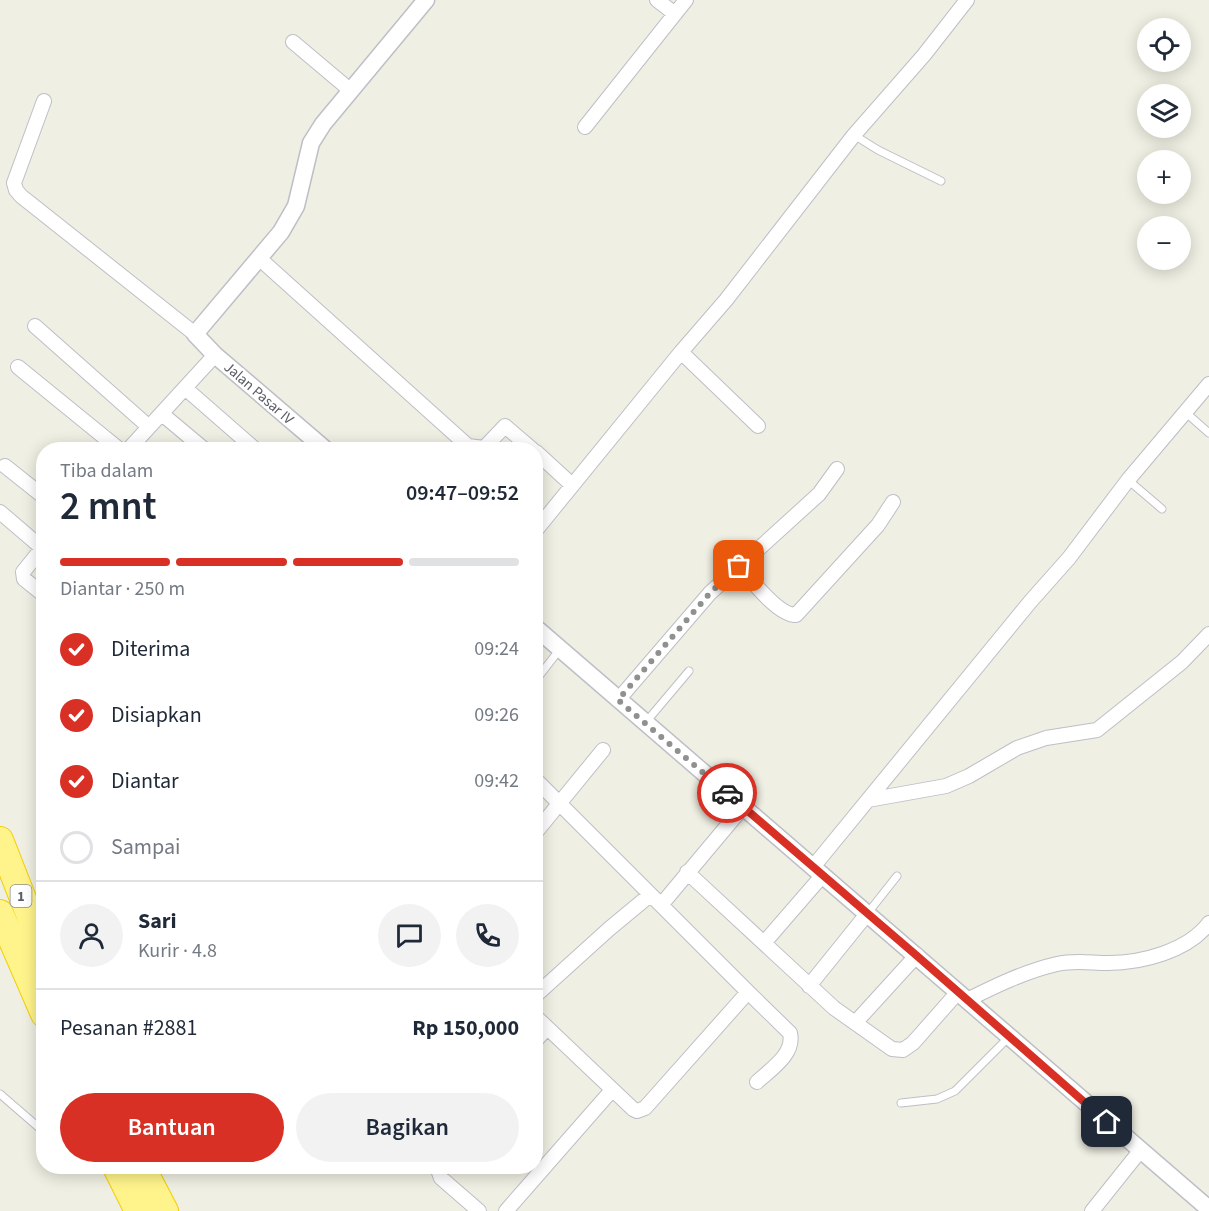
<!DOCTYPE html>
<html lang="id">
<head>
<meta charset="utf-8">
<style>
  :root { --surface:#fff; --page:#f2f2f3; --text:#1f2937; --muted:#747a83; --line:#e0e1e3; --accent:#d93025 }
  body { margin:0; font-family:"Source Sans 3",sans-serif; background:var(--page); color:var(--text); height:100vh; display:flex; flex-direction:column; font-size:22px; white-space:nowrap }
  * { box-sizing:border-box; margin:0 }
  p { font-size:20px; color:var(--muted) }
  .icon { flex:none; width:33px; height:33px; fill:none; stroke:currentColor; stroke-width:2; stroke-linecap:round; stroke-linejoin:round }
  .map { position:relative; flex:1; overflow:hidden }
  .drawer { position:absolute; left:36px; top:442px; width:507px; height:732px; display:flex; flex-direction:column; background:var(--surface); border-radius:24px; box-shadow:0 3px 15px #0003 }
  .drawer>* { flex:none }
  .controls { position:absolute; left:1137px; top:18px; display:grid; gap:12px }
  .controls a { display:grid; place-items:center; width:54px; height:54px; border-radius:50%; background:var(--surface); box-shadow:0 3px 15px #0003; font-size:30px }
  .pin { position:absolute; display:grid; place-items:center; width:51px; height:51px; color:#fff; margin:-26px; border-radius:12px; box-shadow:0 3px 9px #0006 }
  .courier { position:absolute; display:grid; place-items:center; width:60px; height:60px; margin:-30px; border:4px solid #d93025; border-radius:50%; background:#fff; color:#222; box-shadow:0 2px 8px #0007 }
  .overview em { font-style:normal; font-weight:600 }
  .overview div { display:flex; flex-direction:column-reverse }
  .overview { display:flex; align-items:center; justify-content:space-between; height:102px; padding:0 24px }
  h1 { font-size:39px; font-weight:600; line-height:45px }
  .bar { display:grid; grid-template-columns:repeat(4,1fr); gap:9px 6px; align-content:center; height:72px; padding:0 24px }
  .bar i { height:8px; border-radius:4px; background:var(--line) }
  .bar .on { background:var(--accent) }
  .bar p { grid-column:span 4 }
  .line { display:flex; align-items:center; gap:15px; padding:0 24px; border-top:2px solid var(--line) }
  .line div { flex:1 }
  .round { display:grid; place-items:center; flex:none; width:63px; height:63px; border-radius:32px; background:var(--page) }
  ol { padding:0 24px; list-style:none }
  li { display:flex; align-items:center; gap:18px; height:66px }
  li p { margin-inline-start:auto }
  li .icon { padding:6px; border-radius:50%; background:var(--accent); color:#fff; stroke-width:4 }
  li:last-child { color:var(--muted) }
  li i { width:33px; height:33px; border:3px solid var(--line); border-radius:50% }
  .action { display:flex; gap:12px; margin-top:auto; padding:12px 24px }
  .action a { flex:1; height:69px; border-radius:36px; background:var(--accent); color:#fff; font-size:24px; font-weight:600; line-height:69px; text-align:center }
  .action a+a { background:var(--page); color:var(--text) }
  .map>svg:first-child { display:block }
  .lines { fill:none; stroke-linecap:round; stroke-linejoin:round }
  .service-casing { stroke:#bdbfc6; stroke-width:9 }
  .minor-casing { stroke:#bdbfc6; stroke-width:16 }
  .tertiary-casing { stroke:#bdbfc6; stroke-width:19 }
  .motorway-casing { stroke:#f3ce00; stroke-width:28 }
  .service { stroke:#fff; stroke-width:7 }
  .minor { stroke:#fff; stroke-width:14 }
  .tertiary { stroke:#fff; stroke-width:16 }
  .motorway { stroke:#fff48b; stroke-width:26 }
  .done { stroke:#8f9191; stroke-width:6; stroke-dasharray:0 10.8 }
  .route { stroke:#d93025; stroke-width:8 }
  .labels { text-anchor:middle; stroke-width:5; stroke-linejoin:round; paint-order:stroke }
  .shield { fill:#fff; stroke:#8c8e93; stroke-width:1.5 }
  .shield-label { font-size:14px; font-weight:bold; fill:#5b5e65 }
  .street-label { font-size:15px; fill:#5b5e65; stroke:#fff }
</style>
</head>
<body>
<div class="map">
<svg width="1209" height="1211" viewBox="0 0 1209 1211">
  <rect width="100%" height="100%" fill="#efefe3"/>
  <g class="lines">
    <defs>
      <path id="service" d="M854,135l24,15 63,31
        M1184,411l25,22
        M1128,480l34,29
        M536,680l24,-31
        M646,722l43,-51
        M867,914l30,-38
        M0,1094l44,38
        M901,1103l36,-4 18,-8 54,-54"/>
      <path id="minor" d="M657,0l18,14
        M293,42l57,48
        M44,101l-30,82 2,7 5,6 174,138
        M585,127l101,-127
        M260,259l208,187 16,2 21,-22 28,24
        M35,326l114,101
        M18,367l102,83
        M185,388l71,62
        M162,414l43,36
        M758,426l-77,-74 45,-52 128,-165 70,-80 43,-55
        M128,450l87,-95
        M536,452l35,32
        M5,466l39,31
        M0,512l42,36
        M536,530l145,-178
        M44,546l-21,26 1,7 20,16
        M739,566c11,13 40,50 57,49l82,-90 15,-23
        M618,700l92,-107 109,-99 18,-25
        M536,780l125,125
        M868,800l78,-14 23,-10 48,-28 29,-10 51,-8 85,-68 27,-28
        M536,832l67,-82
        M813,867l217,-265 39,-44 59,-78 81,-96
        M687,872l147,136 58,41 11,1 10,-7 45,-51
        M764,943l58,-67
        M809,986l58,-72
        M748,992l42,41c5,21 -19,36 -33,49
        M536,995l73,-66 41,-34
        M967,1000c28,-14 59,-29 90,-36 18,-4 34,-1 51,-1 34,0 80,-12 101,-40
        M536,1017l97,92 4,2 8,-3 103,-116 -87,-87 82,-98
        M855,1023l62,-68
        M536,1040l11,-12
        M437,1167l4,11 38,33
        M506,1211l106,-121
        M1092,1211l48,-60"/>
      <path id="tertiary" d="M326,450l-111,-95 -20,-21 86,-102 15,-26 15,-63 12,-19 103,-124
        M536,628l673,581"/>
      <path id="motorway" d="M0,840l44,112
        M0,913l44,101
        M116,1167l22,44
        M142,1167l23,44"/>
    </defs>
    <!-- service casing -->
    <use href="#service" class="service-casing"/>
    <!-- minor casing -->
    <use href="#minor" class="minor-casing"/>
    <!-- tertiary casing -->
    <use href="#tertiary" class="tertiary-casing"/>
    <!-- motorway casing -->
    <use href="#motorway" class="motorway-casing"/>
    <!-- service -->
    <use href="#service" class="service"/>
    <!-- minor -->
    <use href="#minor" class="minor"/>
    <!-- tertiary -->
    <use href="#tertiary" class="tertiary"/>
    <!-- motorway -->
    <use href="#motorway" class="motorway"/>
  </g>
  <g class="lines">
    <!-- done -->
    <path class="done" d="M727,793l-109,-93 92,-107 29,-27"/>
    <!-- route -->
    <path class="route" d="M727,793l189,162 191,167"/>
  </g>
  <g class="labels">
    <!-- shield labels -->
    <rect class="shield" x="10.5" y="885" width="21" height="22" rx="4.5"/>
    <g class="shield-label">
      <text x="21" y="901">1</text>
    </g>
    <!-- street labels -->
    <g class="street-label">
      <text transform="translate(259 393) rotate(41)" y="5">Jalan Pasar IV</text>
    </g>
  </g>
</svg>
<div class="controls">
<a><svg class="icon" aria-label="locate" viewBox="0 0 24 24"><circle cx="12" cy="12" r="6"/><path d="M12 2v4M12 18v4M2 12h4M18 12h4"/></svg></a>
<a><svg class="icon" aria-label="layers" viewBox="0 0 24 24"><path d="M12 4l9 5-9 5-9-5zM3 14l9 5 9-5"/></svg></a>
<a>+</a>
<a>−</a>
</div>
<div class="pin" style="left:739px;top:566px;background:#ea580c"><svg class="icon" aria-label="bag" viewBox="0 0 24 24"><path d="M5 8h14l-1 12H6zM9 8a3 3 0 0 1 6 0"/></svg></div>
<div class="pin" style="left:1107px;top:1122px;background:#1f2937"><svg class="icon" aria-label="home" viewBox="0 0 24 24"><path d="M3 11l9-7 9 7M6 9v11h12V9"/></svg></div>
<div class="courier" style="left:727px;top:793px"><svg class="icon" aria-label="car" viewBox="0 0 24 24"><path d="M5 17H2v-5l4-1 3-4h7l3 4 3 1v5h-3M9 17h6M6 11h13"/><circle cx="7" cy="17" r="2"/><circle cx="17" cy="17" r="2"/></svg></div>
<section class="drawer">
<div class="overview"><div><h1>2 mnt</h1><p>Tiba dalam</p></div><em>09:47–09:52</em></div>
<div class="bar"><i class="on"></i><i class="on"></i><i class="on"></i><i></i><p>Diantar · 250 m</p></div>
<ol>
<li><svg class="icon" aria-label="check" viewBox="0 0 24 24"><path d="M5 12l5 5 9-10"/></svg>Diterima<p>09:24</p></li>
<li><svg class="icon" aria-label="check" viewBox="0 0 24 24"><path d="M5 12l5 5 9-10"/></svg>Disiapkan<p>09:26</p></li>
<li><svg class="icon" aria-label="check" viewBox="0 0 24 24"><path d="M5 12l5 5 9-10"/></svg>Diantar<p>09:42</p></li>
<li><i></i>Sampai</li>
</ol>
<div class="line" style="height:108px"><a class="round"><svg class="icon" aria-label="person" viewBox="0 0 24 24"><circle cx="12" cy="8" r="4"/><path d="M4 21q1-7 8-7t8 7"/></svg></a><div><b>Sari</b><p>Kurir · 4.8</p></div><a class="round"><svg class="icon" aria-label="chat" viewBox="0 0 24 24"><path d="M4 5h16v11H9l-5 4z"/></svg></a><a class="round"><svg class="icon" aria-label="phone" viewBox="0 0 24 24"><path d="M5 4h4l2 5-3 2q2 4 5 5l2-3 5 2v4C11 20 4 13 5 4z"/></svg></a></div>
<div class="line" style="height:78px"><div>Pesanan #2881</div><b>Rp 150,000</b></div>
<div class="action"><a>Bantuan</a><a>Bagikan</a></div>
</section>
</div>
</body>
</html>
